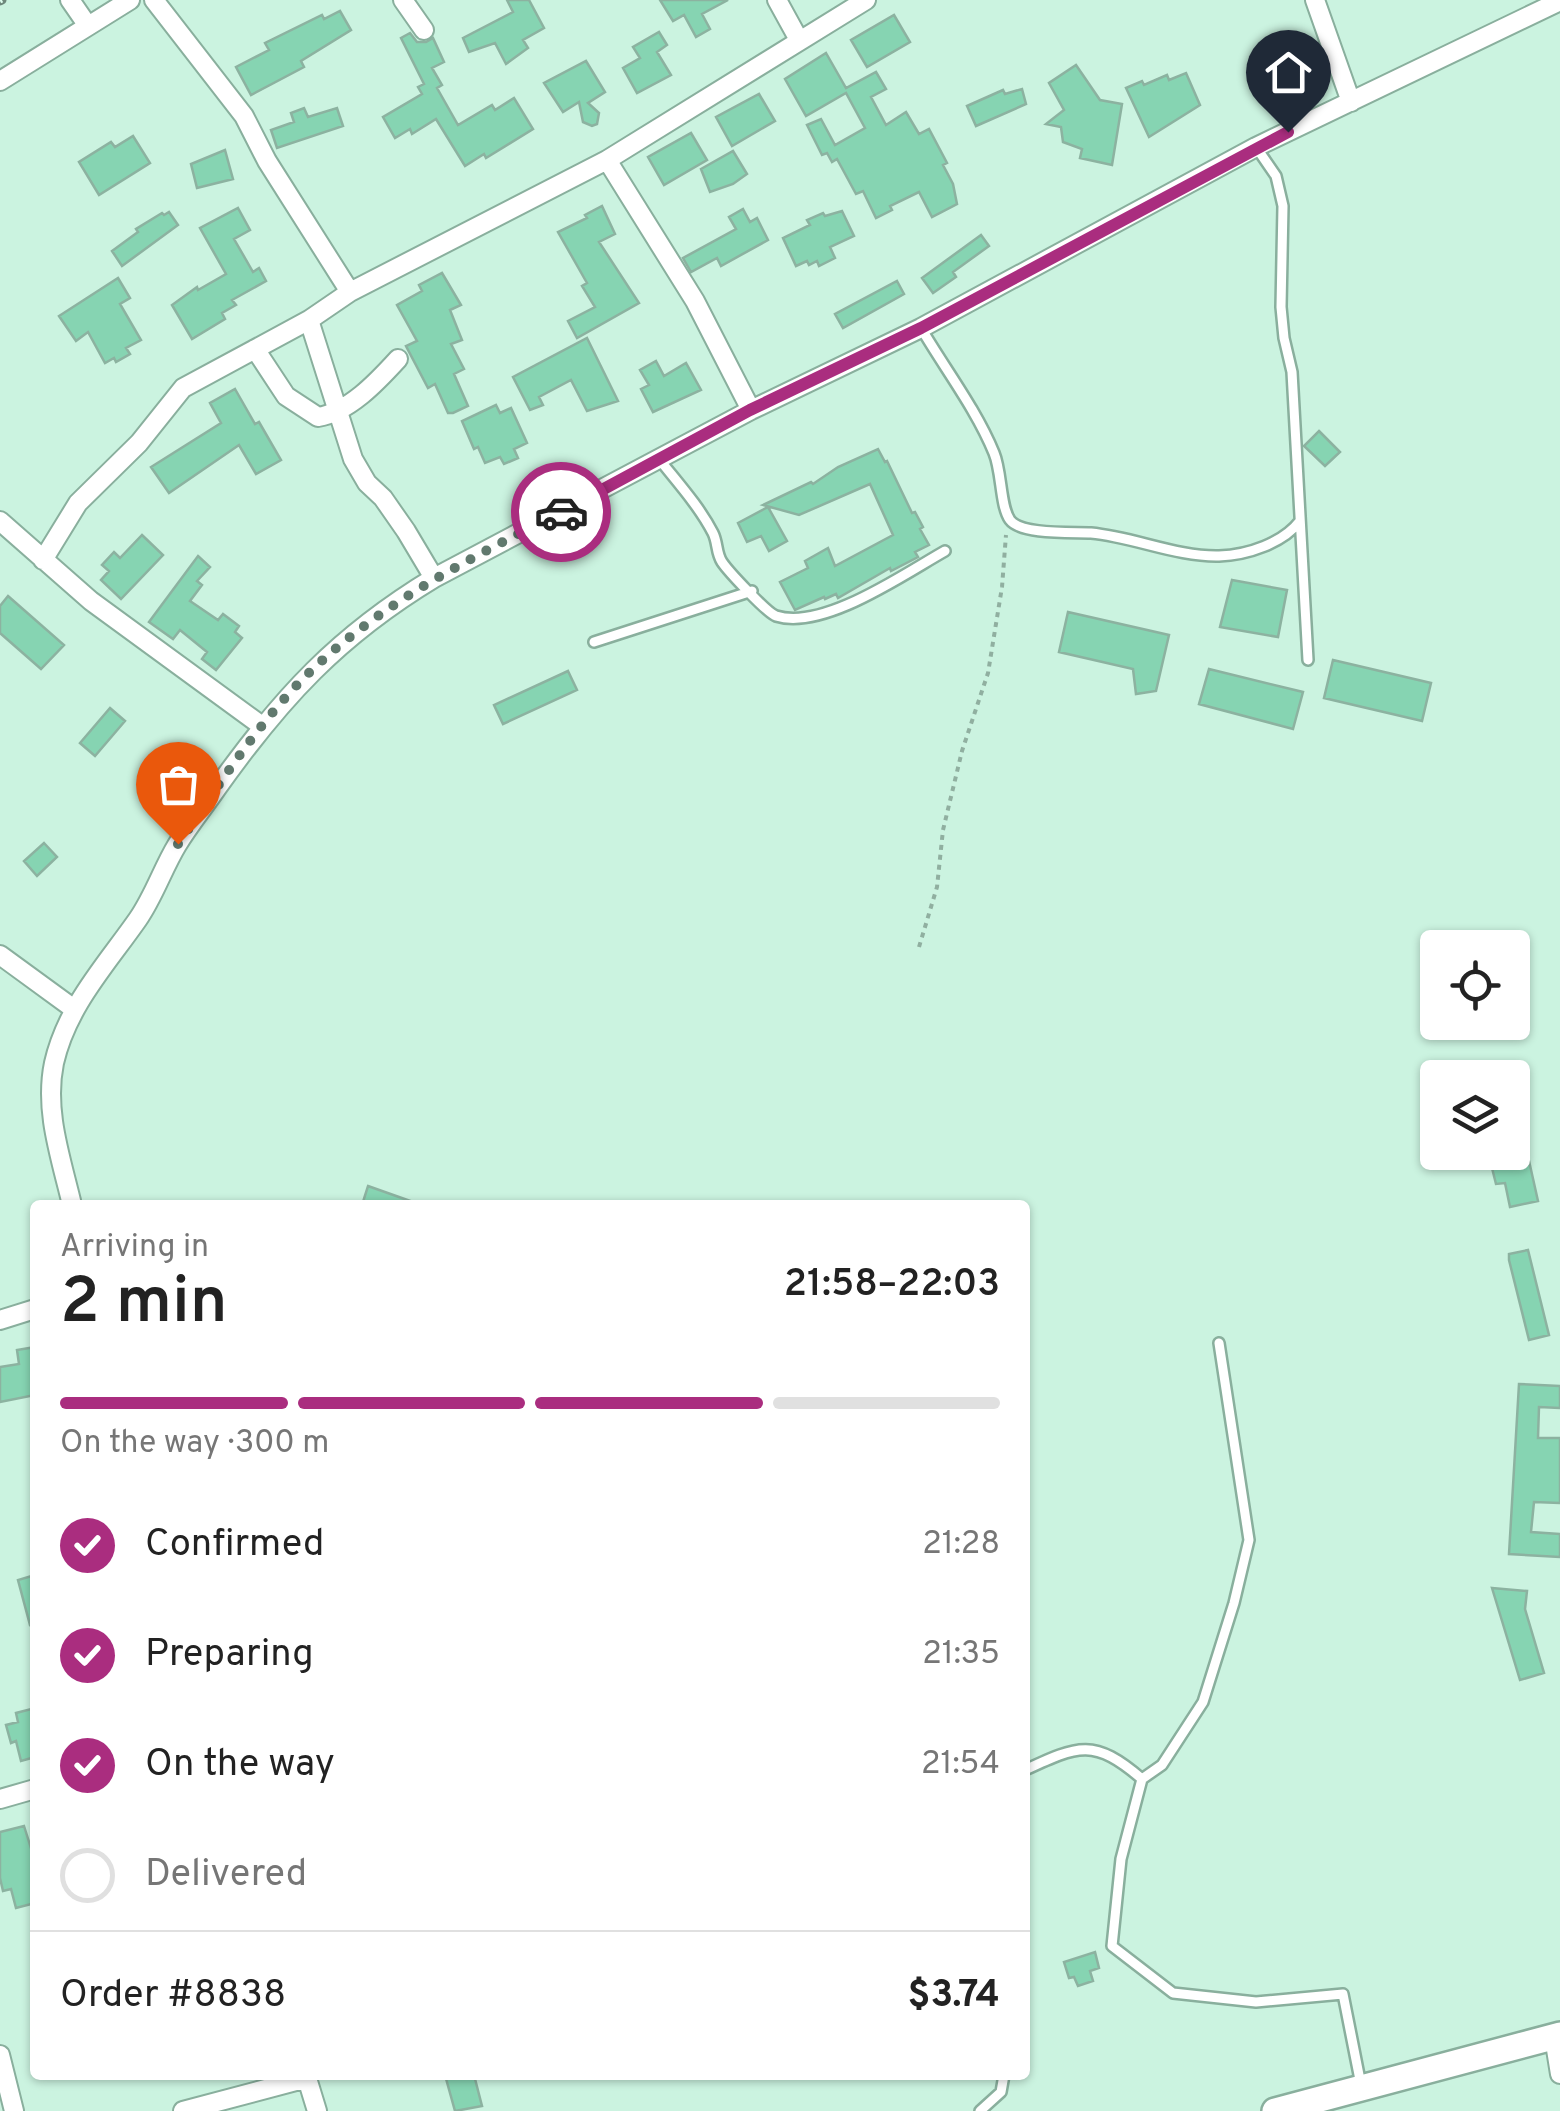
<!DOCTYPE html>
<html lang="en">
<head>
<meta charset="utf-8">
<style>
  :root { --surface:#fff; --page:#f2f2f2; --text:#222; --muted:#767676; --line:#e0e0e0; --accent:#aa2d7f }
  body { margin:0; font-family:Overpass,sans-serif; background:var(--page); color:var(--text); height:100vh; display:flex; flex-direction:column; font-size:38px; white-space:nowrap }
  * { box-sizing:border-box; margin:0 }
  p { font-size:32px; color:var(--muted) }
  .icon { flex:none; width:55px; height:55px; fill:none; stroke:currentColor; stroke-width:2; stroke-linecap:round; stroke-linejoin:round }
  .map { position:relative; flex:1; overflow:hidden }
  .drawer { position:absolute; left:30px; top:1200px; width:1000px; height:880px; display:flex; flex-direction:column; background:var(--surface); border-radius:10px; box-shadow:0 2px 8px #0004 }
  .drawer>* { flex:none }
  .tools { position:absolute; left:1420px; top:930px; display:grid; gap:20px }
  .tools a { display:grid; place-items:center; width:110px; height:110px; border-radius:10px; background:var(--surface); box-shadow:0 2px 8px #0004; font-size:50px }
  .pin { position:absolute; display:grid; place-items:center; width:85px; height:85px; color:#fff; margin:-102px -42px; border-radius:50% 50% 50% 0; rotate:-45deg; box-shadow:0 0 10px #0007 }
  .pin .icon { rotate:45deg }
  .courier { position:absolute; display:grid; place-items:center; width:100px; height:100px; margin:-50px; border:8px solid #aa2d7f; border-radius:50%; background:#fff; color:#222; box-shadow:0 2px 12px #0007 }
  .summary em { font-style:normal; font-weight:600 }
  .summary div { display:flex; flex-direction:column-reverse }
  .summary { display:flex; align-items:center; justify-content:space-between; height:170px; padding:0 30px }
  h1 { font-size:65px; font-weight:600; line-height:75px }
  .bar { display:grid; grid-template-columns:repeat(4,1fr); gap:15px 10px; align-content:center; height:120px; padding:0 30px }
  .bar i { height:12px; border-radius:8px; background:var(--line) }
  .bar .current { background:var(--accent) }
  .bar p { grid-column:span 4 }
  .line { display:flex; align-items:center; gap:25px; padding:0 30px; border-top:2px solid var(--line) }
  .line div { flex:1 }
  ol { padding:0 30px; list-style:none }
  li { display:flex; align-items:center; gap:30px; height:110px }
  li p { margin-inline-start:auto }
  li .icon { padding:10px; border-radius:50%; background:var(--accent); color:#fff; stroke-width:4 }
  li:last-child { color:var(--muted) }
  li i { width:55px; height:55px; border:5px solid var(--line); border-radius:50% }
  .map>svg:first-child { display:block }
  .building { fill:#86d4b2; stroke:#8cb2a0; stroke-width:2.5 }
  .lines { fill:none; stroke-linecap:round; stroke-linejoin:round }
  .lane-casing { stroke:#89af9d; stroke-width:14 }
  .street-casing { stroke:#89af9d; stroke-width:22 }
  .secondary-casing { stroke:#89af9d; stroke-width:30 }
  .path { stroke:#90afa0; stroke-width:4; stroke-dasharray:5 5; stroke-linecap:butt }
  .lane { stroke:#fff; stroke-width:9 }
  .street { stroke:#fff; stroke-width:18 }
  .secondary { stroke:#fff; stroke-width:25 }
  .rail-casing { stroke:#6e887c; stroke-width:9 }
  .rail { stroke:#defeef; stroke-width:5; stroke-dasharray:15; stroke-linecap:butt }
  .done { stroke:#61796e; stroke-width:10; stroke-dasharray:0 18 }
  .route { stroke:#aa2d7f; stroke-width:12 }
</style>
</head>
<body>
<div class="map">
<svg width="1560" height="2111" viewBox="0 0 1560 2111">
  <rect width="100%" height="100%" fill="#cbf3e0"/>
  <!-- building -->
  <path class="building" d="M507,0h22l15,28 -21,12 5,8 -22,16 -11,-21 -26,9 -6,-14 50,-26z
    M660,0h68l-26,14 8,15 -14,8 -12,-22 -11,6z
    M340,11l11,19 -50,31 3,6 -53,28 -15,-28 33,-17 -4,-7 57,-28 2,4z
    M894,15l16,27 -43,25 -16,-27z
    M659,32l8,13 -10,7 14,23 -34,18 -14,-25 17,-10 -7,-11z
    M410,33l7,9h9l7,-4 11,24 -12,6 10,17 -5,3 21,37 34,-20 3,5 19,-12 19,31 -47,29 -2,-4 -19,12 -29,-47 -24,15 -2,-5 -15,9 -12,-21 39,-23 -4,-7 6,-3 -23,-46z
    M1290,42l10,22 -35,15 -10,-21z
    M826,53l20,35 30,-16 10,17 -15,8 15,28 20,-13 13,22 10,-5 18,34 -4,2 10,19 4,20 -25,13 -13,-25 -29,14 2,4 -16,8 -13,-27 -7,3 -19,-35 -5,3 -5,-9 -5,2 -15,-30 14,-6 14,26 30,-17 -19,-35 -40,23 -21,-37z
    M586,61l19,31 -17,11 11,10 -2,11 -5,2 -9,-4 -4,-20 -16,10 -19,-29z
    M1076,65l24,35 22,4 -10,61 -32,-7 2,-9 -19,-7 -2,-15 -15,-3 18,-14 -15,-27z
    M1186,73l14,32 -51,32 -23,-49 16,-7 2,4 23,-10 2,5z
    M1022,89l4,15 -50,22 -9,-20 36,-16 2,4z
    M759,94l16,27 -43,25 -16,-29z
    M304,108l4,9 29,-9 6,18 -66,22 -6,-18 23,-8 -3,-9z
    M691,133l16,27 -43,25 -16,-28z
    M133,136l17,27 -51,32 -20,-33 32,-20 4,5z
    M225,150l8,29 -36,9 -6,-24z
    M733,151l14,23 -14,10 -23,8 -9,-23z
    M602,206l13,28 -16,8 40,61 -62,35 -9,-17 27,-14 -13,-21 5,-3 -29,-51 29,-14 -2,-3z
    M238,208l12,22 -16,9 19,33 6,-4 7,13 -34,19 4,5 -14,8 3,6 -33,20 -20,-34 25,-18 1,3 28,-16 -26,-46z
    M743,209l7,13 7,-4 11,22 -47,26 -4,-8 -26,14 -8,-14 53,-29 -7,-12z
    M842,211l12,25 -24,11 5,11 -16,8 -2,-5 -8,4 -2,-4 -11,5 -13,-28 27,-13 -3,-5 16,-7 2,3z
    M169,212l9,13 -56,41 -10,-15 26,-19 -2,-3 26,-16 2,2z
    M981,235l8,11 -36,26 3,5 -23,16 -11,-15z
    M442,273l19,32 -11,5 12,30 -11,4 13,25 -10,5 14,32 -15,7h-5l-13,-29 -7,4 -22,-42 11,-5 -20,-36 25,-14 -3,-6z
    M118,278l12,20 -10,6 21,36 -15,8 4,6 -14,8 -2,-4 -9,5 -17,-31 -12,9 -17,-25z
    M897,281l7,13 -61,34 -8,-14z
    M587,338l31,63 -31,10 -16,-31 -32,17 4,8 -13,5 -17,-33z
    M656,361l8,15 22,-13 15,27 -48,22 -12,-23 8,-4 -9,-15z
    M235,389l20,35 4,-2 22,38 -25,14 -17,-29 -70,48 -18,-26 70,-44 -11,-20z
    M496,405l4,8 11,-5 16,35 -13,6 4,9 -14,6 -4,-7 -15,6 -7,-16 -4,2 -12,-28z
    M1319,431l21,21 -15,14 -21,-20z
    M878,449l7,13 2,-1 25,52 3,-1 8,15 -3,2 9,16 -14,7 3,5 -27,14 -1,-3 -52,30 -2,-4 -11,5 -1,-2 -29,13 -15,-28 28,-14 -3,-7 23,-13 7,18 58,-31 -23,-51 -71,31 -36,-10 48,-23 2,2 25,-17z
    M768,507l19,34 -18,10 -8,-15 -14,6 -9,-19z
    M142,535l21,20 -42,44 -20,-19 8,-9 -7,-6 12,-13 6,6z
    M198,556l12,11 -13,14 5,4 -12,16 28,19 5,-6 16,12 -4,6 7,6 -26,32 -14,-11 5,-7 -27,-22 -7,9 -24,-17z
    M1232,580l55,10 -9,47 -58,-10z
    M8,596l56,49 -23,24 -41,-36v-27z
    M1068,612l101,23 -13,56 -20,3 -3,-25 -74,-17z
    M1333,660l98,23 -9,38 -98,-23z
    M1209,669l94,23 -10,37 -94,-25z
    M568,671l9,19 -74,34 -9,-19z
    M110,708l15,13 -30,35 -15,-13z
    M44,843l13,14 -20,19 -13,-15z
    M1512,1116h7l19,85 -28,6 -5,-24 -9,1 -8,-32h24z
    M368,1186l48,17 -1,2h-53z
    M1528,1250l21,85 -20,5 -20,-80v-6z
    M35,1347v48l-35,7v-35l19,-3 -2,-14z
    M1519,1384l41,2v22l-21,-1 -1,31h22v65l-26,-1 -3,30 29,2v23l-51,-3z
    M35,1575v49l-5,1 -12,-45z
    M1492,1588l35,3 -2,18 19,64 -24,7z
    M35,1708v49l-14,4 -5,-20 -5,2 -5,-18 12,-3 -2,-9z
    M24,1826l11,35v42l-19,5 -5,-19 -8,2 -3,-13v-46z
    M1095,1952l4,16 -9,3 3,10 -15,5 -4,-9 -5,1 -5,-16z
    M445,2075h29l8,31 -27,5z"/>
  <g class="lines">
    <defs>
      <path id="lane" d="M1256,147l20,29 7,30 -2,101 3,31 8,34 16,288
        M921,328c24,41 55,81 73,125 8,19 6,53 16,67 11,15 63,12 81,13 43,4 86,24 128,23 29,-1 64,-13 81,-35
        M659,459c19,24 40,47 54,74 5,10 3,20 9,29 6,9 45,51 54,54 47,15 128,-42 169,-65
        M594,642l158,-51
        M1025,1770c54,-25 69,-32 117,9l20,-14 41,-63 31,-99 15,-63 -30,-197
        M1142,1779l-21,80 -9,87 61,47 83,9 87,-8 18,91
        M980,2111l21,-19 3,-17"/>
      <path id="street" d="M70,0l18,26
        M154,0l90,116 23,45 83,131
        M403,0l21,30
        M777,0l22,40
        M1315,0l36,102
        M0,81l130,-81
        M607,160l88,141 56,109
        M309,320l44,139 14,24 16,15 23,33 28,47
        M255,349l31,47 32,21c31,-5 59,-35 80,-58
        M0,521l91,80 171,125
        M43,560l35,-57 61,-60 44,-55 126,-68 41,-28 257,-132 259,-160
        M0,955l74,54
        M72,1205c-11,-47 -28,-94 -18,-142 13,-57 52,-98 84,-144 16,-23 25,-51 39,-74 12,-20 27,-38 40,-57 64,-90 121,-152 217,-210l317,-168 170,-82 335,-181 304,-146
        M0,1320l35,-11
        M0,1799l35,-10
        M1554,2037l6,37
        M0,2055l14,56
        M306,2075l11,36
        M183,2111l124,-33"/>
      <path id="secondary" d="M1275,2111l285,-76"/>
    </defs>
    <!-- lane casing -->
    <use href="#lane" class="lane-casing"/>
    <!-- street casing -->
    <use href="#street" class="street-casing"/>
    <!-- secondary casing -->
    <use href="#secondary" class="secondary-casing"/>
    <!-- path -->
    <path class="path" d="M919,947l18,-60 6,-57 19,-79 26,-78 14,-86 4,-52"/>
    <!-- lane -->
    <use href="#lane" class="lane"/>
    <!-- street -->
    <use href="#street" class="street"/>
    <!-- secondary -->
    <use href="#secondary" class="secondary"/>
    <defs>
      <path id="rail" d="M0,1l2,-1"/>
    </defs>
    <!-- rail casing -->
    <use href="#rail" class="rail-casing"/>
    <!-- rail -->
    <use href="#rail" class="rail"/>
  </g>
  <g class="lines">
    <!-- done -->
    <path class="done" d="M178,844c42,-60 82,-125 136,-176 72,-68 159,-111 247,-156"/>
    <!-- route -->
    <path class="route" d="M561,512l189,-102 171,-82 367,-196"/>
  </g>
</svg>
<div class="tools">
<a><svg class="icon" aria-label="locate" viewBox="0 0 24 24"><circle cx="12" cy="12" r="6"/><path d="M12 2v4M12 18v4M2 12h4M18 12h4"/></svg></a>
<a><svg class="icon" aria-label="layers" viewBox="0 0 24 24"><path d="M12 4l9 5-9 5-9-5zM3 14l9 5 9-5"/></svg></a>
</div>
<div class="pin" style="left:178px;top:844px;background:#ea580c"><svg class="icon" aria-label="bag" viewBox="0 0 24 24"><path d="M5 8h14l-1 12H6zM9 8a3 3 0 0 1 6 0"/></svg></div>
<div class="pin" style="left:1288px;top:132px;background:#1f2937"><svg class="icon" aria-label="home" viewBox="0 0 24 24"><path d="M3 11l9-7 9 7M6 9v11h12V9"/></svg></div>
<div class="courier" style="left:561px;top:512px"><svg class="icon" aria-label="car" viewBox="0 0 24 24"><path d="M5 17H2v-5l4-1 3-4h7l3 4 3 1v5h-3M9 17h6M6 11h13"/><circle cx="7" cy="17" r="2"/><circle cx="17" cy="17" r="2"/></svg></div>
<section class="drawer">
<div class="summary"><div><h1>2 min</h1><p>Arriving in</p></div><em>21:58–22:03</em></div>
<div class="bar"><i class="current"></i><i class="current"></i><i class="current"></i><i></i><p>On the way · 300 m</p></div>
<ol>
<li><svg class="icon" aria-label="check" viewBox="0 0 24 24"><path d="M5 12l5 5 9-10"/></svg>Confirmed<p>21:28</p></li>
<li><svg class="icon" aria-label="check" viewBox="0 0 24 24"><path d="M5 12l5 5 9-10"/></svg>Preparing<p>21:35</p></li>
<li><svg class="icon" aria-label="check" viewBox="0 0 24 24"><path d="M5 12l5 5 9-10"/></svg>On the way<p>21:54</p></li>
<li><i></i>Delivered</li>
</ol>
<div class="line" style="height:130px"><div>Order #8838</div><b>$3.74</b></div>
</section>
</div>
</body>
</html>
